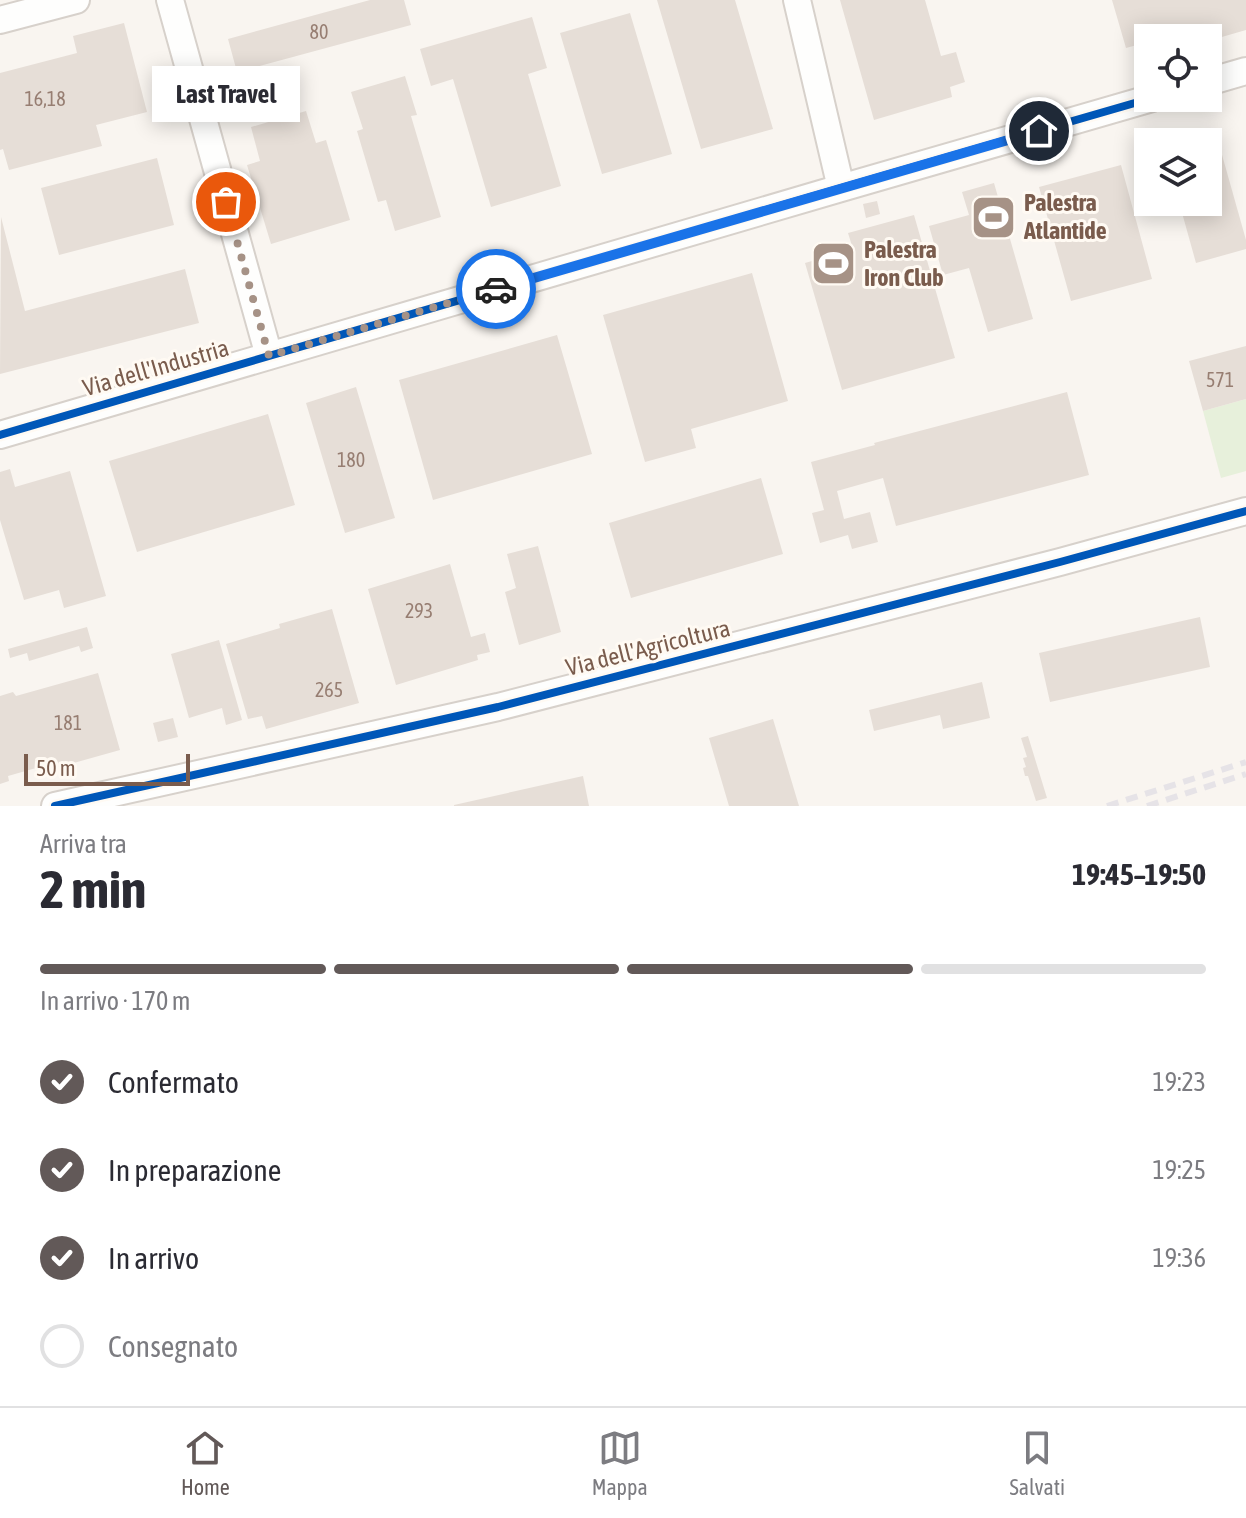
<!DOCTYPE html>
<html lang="it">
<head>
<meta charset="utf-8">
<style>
  :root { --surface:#fff; --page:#f7f7f7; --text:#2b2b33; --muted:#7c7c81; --line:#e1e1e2; --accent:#625958 }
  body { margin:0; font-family:"Asap Condensed",sans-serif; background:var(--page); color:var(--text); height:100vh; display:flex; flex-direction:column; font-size:30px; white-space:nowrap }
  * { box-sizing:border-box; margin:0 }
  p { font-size:26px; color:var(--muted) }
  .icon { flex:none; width:44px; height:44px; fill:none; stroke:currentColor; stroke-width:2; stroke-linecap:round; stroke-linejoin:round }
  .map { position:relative; height:806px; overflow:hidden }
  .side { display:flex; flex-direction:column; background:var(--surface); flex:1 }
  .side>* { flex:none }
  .buttons { position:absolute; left:1134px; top:24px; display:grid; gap:16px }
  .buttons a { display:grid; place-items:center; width:88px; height:88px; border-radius:0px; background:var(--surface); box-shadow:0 4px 20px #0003; font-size:40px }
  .scale { position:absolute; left:24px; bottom:20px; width:166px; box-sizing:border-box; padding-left:8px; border:4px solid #7a5c4d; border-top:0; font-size:22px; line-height:28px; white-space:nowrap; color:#7a5c4d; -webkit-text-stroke:6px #fffaf3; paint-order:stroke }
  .pin { position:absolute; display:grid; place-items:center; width:68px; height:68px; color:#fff; margin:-34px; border:4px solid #fff; border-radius:50%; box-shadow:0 2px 8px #0007 }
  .courier { position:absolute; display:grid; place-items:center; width:80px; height:80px; margin:-40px; border:6px solid #1a73e8; border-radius:50%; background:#fff; color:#222; box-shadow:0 2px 10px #0007 }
  .bubble { position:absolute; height:56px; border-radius:0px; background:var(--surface); box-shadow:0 4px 20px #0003; font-size:26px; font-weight:700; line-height:56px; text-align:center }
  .headline em { font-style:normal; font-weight:700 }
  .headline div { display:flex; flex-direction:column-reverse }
  .headline { display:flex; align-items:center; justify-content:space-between; height:136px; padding:0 40px }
  h1 { font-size:52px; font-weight:700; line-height:60px }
  .bar { display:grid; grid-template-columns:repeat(4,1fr); gap:12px 8px; align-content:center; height:96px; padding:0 40px }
  .bar i { height:10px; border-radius:6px; background:var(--line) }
  .bar .active { background:var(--accent) }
  .bar p { grid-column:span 4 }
  ol { padding:0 40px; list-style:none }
  li { display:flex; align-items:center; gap:24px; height:88px }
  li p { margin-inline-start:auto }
  li .icon { padding:8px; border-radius:50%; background:var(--accent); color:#fff; stroke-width:4 }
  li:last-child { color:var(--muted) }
  li i { width:44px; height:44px; border:4px solid var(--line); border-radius:50% }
  .tabs { display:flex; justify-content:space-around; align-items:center; height:112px; border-top:2px solid var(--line); background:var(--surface); font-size:22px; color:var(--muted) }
  .tabs a { display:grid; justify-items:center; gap:4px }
  .tabs .active { color:var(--accent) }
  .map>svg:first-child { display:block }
  .green { fill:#e7f0db }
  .building { fill:#e6ded7 }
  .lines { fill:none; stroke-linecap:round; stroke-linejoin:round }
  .minor-casing { stroke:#d7d1cb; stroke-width:30 }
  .minor { stroke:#fefefd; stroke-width:26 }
  .rail { stroke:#e6e3e7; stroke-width:6; stroke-dasharray:12 8; stroke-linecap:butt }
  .cycleway-casing { stroke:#fffaf3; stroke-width:13 }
  .cycleway { stroke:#0057b8; stroke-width:8 }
  .done { stroke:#a69286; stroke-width:8; stroke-dasharray:0 14.4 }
  .route { stroke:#1a73e8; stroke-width:10 }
  .labels { text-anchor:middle; stroke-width:6; stroke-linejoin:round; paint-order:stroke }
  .number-label { font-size:20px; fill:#977e72 }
  .poi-label { font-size:24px; font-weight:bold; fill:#7a5c4d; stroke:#fffaf3; text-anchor:start }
  .street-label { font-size:24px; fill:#7a5c4d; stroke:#fffaf3 }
</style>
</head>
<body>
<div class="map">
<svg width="1246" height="806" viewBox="0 0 1246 806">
  <rect width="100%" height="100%" fill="#f9f5f0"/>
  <!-- green -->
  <path class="green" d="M1246,399v72l-25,7 -18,-67z"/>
  <!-- building -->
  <path class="building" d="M370,0h34l7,25 -174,47 -9,-33z
    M657,0h78l38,129 -72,20z
    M840,0h85l16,56 15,-4 9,30 -15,5 2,10 -78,23z
    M1112,0h134v30l-38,11v-3h-60v4l-22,6z
    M630,13l42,141 -70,20 -42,-141z
    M532,17l15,51 -19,6 33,112 -70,21 -38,-128 -22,7 -11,-37z
    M124,23l23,89 -51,13 6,21 -93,24 -6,-21 -3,1v-77l77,-20 -4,-17z
    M405,76l12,39 -6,1 30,101 -46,14 -9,-31 -8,2 -21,-71 6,-2 -12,-37z
    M306,111l10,32 10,-3 24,80 -79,24 -24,-79 13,-4 -9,-34z
    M1217,137l29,103v9l-50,14 -17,-61h29v-60l-7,-1z
    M157,158l17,67 -115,30 -18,-67z
    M1121,165l31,114 -81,22 -32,-114z
    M994,183l39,136 -45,13 -19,-64 -26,7 -14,-49 40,-11 -7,-23z
    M877,201l3,13 -14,4 -3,-14z
    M914,215l41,143 -113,32 -37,-127 48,-14 -5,-16z
    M1,217l24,94 160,-42 14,54 -199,51z
    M752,273l36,128 -97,28 5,19 -51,14 -42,-147z
    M557,335l35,119 -159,46 -34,-120z
    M1246,346v53l-43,12 -14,-50z
    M356,387l39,131 -50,15 -39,-130z
    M1067,392l22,83 -193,51 -13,-48 -46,13 7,28 26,-7 8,30 -26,7 -4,-14 -28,8 -8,-30 12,-3 -13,-48 64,-17 -1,-2z
    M268,414l27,91 -158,47 -28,-91z
    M10,469l5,18 55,-16 36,125 -42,12 -5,-18 -35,10 -24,-80v-48z
    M761,478l22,76 -152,44 -22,-75z
    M538,546l23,86 -42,13 -14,-53 11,-4 -9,-34z
    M450,564l21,73 14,-4 5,19 -13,3 1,5 -82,25 -28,-96z
    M332,609l27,94 -93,26 -4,-13 -14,3 -22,-75 54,-16 -1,-4z
    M1200,617l10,50 -160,35 -11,-49z
    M87,627l6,21 -12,4 -2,-6 -50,15 -2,-8 -17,5 -2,-9z
    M219,640l23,80 -16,5 -4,-17 -33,10 -18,-64z
    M98,673l22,77 -82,23 -2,-5 -28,8 1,5 -9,3v-88l13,-4 3,4z
    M982,682l8,36 -47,11 -3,-14 -66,16 -5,-21z
    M173,718l5,19 -20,5 -5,-19z
    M773,719l26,87h-70l-20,-68z
    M1028,736l19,62 -11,3 -8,-25h-3l-2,-8 3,-1 -3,-9 4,-1 -6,-19z
    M583,776l6,30h-135v-1z"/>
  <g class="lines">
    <defs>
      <path id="minor" d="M170,0l99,356
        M797,0l44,188
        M0,20l76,-20
        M1208,82l38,-11
        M0,435l841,-247 311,-90
        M55,806l443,-99 562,-145 186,-51"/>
    </defs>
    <!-- minor casing -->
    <use href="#minor" class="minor-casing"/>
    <!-- minor -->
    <use href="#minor" class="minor"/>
    <!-- rail -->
    <path class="rail" d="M1107,806l139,-44
      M1147,806l99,-32"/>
    <defs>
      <path id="cycleway" d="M0,435l841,-247 311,-90
        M55,806l443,-99 562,-145 186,-51"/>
    </defs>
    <!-- cycleway casing -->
    <use href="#cycleway" class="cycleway-casing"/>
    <!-- cycleway -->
    <use href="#cycleway" class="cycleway"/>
  </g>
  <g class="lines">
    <!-- done -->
    <path class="done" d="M226,202l43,154 227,-67"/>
    <!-- route -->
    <path class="route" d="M496,289l543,-158"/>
  </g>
  <!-- icons -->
  <defs>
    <symbol id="stadium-square" viewBox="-11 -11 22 22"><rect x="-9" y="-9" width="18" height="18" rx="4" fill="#a69286" stroke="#fffaf3"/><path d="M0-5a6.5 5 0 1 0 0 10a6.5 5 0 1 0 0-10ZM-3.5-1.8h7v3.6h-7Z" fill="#fff"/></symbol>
  </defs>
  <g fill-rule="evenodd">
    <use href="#stadium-square" x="968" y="192" width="51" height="51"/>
    <use href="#stadium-square" x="808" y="238" width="51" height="51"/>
  </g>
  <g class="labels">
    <!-- number labels -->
    <g class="number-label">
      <text x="319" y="39">80</text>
      <text x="45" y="106">16,18</text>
      <text x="1220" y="387">571</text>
      <text x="351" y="467">180</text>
      <text x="419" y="618">293</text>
      <text x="329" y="697">265</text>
      <text x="68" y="730">181</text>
    </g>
    <!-- poi labels -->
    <g class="poi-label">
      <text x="1024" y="211">Palestra<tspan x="1024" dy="28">Atlantide</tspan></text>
      <text x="864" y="258">Palestra<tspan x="864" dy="28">Iron Club</tspan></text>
    </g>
    <!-- street labels -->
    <g class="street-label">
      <text transform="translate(156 368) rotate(-16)" y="8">Via dell'Industria</text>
      <text transform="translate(648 648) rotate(-14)" y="8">Via dell'Agricoltura</text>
    </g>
  </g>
</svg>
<div class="buttons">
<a><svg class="icon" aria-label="locate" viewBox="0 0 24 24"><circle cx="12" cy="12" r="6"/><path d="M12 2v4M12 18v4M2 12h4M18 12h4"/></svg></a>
<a><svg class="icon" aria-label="layers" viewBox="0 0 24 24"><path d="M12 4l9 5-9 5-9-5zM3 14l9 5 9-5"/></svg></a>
</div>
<div class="scale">50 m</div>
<div class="pin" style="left:226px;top:202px;background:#ea580c"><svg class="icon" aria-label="bag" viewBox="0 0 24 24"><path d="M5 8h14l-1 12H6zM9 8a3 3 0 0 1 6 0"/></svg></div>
<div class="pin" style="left:1039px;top:131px;background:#1f2937"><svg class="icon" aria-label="home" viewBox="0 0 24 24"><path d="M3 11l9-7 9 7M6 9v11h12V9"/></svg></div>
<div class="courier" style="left:496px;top:289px"><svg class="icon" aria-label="car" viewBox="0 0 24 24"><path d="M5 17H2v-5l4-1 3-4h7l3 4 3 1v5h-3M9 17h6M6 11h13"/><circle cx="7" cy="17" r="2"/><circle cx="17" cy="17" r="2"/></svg></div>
<div class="bubble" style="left:152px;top:66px;width:148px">Last Travel</div>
</div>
<section class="side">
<div class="headline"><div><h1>2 min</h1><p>Arriva tra</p></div><em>19:45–19:50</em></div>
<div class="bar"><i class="active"></i><i class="active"></i><i class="active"></i><i></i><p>In arrivo · 170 m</p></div>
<ol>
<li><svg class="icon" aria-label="check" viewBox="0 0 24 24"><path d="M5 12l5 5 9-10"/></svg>Confermato<p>19:23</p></li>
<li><svg class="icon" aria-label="check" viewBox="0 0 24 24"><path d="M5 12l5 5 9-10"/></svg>In preparazione<p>19:25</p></li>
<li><svg class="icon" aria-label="check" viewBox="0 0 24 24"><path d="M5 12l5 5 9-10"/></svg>In arrivo<p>19:36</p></li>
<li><i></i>Consegnato</li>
</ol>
</section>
<nav class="tabs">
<a class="active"><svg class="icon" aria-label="home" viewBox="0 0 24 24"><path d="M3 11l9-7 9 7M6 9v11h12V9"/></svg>Home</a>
<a><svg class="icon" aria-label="map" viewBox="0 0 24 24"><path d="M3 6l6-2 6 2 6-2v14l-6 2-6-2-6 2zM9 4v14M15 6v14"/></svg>Mappa</a>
<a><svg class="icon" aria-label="saved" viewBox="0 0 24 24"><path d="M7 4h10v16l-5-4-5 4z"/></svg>Salvati</a>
</nav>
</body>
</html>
